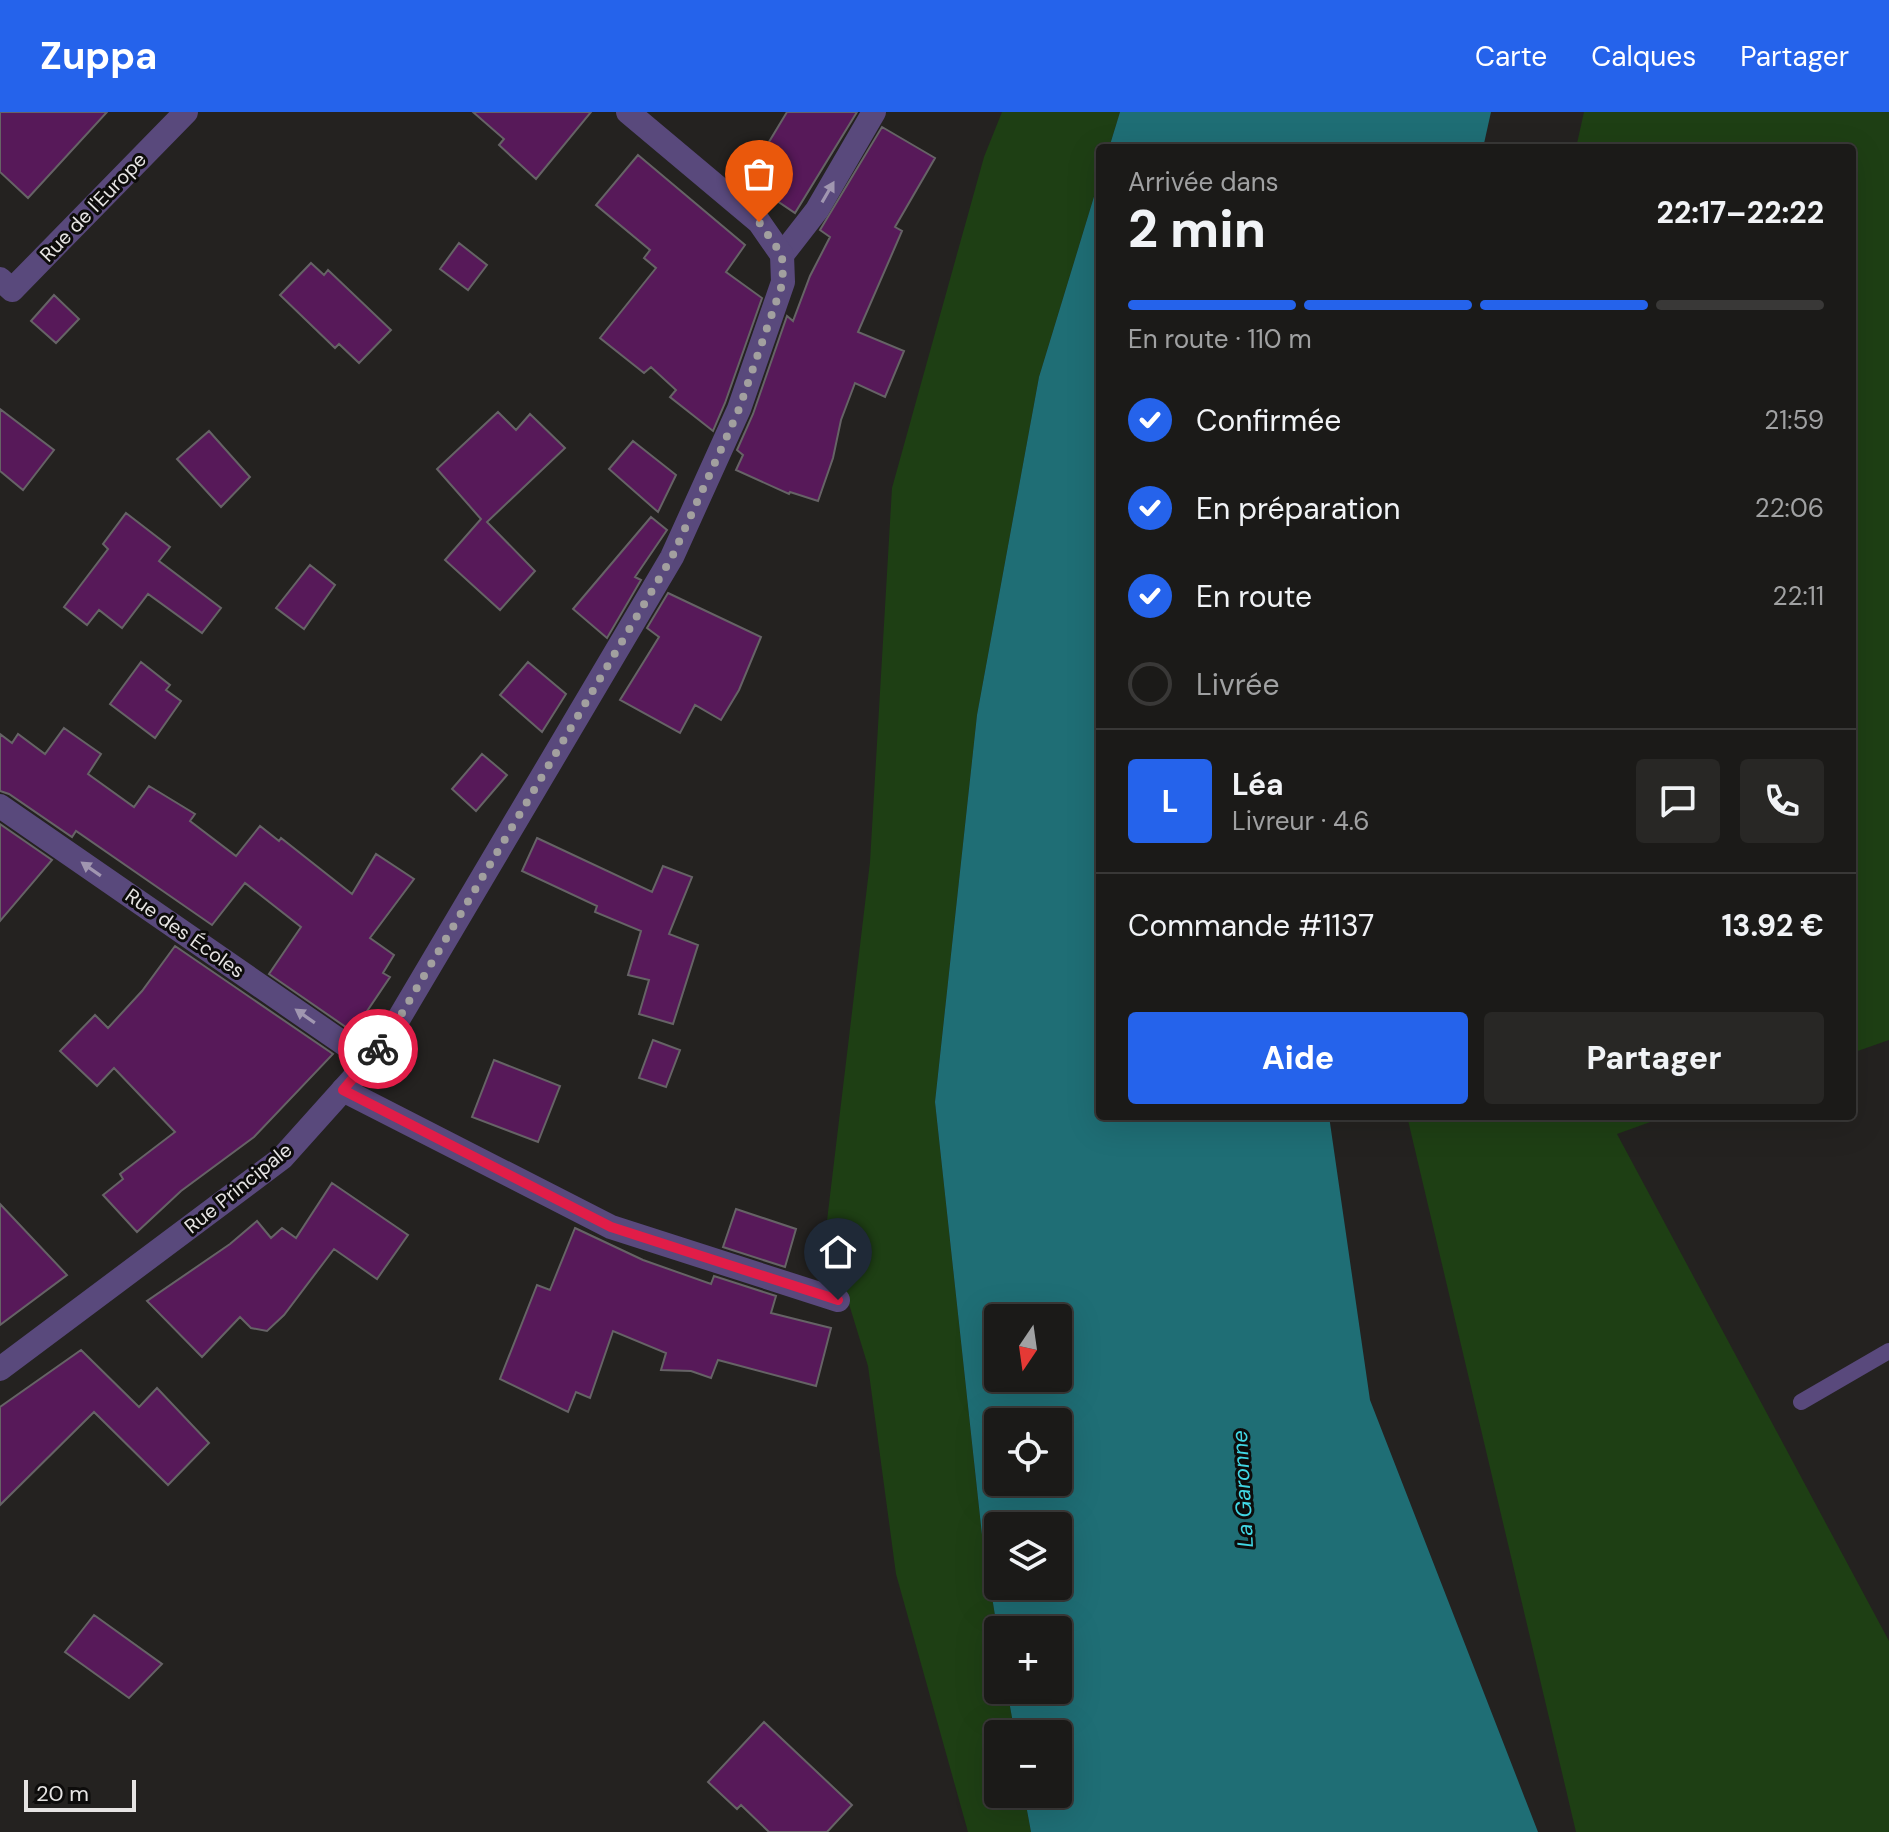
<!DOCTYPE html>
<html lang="fr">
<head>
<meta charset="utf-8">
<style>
  :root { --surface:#1b1a18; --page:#282725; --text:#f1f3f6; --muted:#a0a1a2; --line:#393837; --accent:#2563eb }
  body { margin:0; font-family:"DM Sans",sans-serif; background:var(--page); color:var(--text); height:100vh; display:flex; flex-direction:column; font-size:30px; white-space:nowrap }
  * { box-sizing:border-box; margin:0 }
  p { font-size:26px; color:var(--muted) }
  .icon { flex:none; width:44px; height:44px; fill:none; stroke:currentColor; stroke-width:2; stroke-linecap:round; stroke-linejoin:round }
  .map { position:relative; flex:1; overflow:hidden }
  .panel { position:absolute; left:1096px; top:32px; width:760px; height:976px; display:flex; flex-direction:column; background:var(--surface); border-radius:8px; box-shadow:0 8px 32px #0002,0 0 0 2px var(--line) }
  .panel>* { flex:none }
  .needle { width:52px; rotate:193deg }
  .buttons { position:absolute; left:984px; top:1192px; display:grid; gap:16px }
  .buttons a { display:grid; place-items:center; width:88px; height:88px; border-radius:8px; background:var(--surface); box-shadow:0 8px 32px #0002,0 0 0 2px var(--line); font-size:40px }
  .scale { position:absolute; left:24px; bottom:20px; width:112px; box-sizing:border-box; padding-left:8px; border:4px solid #e6e4e3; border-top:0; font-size:22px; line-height:28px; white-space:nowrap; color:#e6e4e3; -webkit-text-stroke:6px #0d0c0b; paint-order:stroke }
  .pin { position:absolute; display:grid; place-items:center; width:68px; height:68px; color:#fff; margin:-82px -34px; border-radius:50% 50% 50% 0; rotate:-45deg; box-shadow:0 0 8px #0007 }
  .pin .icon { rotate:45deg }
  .courier { position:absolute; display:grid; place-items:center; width:80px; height:80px; margin:-40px; border:6px solid #e11d48; border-radius:50%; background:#fff; color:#222; box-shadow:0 2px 10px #0007 }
  .headline em { font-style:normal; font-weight:800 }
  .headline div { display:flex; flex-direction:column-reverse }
  .headline { display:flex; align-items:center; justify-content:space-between; height:136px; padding:0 32px }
  h1 { font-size:52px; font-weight:800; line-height:60px }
  .bar { display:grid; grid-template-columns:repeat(4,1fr); gap:12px 8px; align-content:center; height:96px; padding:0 32px }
  .bar i { height:10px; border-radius:6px; background:var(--line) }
  .bar .active { background:var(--accent) }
  .bar p { grid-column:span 4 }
  .line { display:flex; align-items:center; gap:20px; padding:0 32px; border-top:2px solid var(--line) }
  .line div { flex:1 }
  .round { display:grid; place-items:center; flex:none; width:84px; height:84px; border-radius:8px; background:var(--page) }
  ol { padding:0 32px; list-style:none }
  li { display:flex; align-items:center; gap:24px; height:88px }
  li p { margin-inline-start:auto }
  li .icon { padding:8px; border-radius:50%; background:var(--accent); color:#fff; stroke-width:4 }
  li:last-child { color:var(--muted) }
  li i { width:44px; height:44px; border:4px solid var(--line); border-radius:50% }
  .primary-button { display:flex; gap:16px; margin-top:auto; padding:16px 32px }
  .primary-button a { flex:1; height:92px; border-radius:8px; background:var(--accent); color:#fff; font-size:32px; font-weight:800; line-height:92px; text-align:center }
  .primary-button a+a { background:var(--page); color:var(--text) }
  header { display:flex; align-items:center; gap:48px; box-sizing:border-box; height:112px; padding:0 40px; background:var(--accent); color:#fff }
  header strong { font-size:38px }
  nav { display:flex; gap:44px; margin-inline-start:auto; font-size:28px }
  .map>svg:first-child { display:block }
  .green { fill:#1e3f14 }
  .water { fill:#1f6e75; fill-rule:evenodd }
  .building { fill:#571959; stroke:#666366; stroke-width:2 }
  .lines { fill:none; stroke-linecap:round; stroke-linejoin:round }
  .service { stroke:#59497c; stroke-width:16 }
  .minor { stroke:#59497c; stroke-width:24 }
  .tertiary { stroke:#59497c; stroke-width:24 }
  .oneway { fill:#a096b0 }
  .done { stroke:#a2a09f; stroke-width:8; stroke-dasharray:0 14.4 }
  .route { stroke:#e11d48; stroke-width:10 }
  .labels { text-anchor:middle; stroke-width:6; stroke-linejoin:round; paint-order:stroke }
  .street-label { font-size:20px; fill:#e6e4e3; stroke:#0d0c0b }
  .water-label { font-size:22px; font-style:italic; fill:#42d7e4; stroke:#0d0c0b }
</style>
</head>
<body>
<header>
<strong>Zuppa</strong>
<nav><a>Carte</a><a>Calques</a><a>Partager</a></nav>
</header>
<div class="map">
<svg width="1889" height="1720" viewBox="0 0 1889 1720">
  <rect width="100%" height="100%" fill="#242220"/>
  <!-- green -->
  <path class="green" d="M1002,0h118l-11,36h-9v29l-61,200 -62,338 -42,387 47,433 16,99v56h9l8,44h-17v60h26l7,38h-63l-72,-258 -28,-208 -42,-137 44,-367 22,-374 92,-331z
    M1584,0h305v928l-37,13v-905h-276z
    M1407,1004h260l-50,18 272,507v191h-313z"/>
  <!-- water -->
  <path class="water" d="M1120,0h371l-8,36h-374z
    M1100,65v939h229l41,284 168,432h-507l-7,-38h34v-60h-43l-8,-44h51v-60h-60v4l-16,-99 -47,-433 42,-387 62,-338zM998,1206h60v60h-60zM998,1310h60v60h-60zM998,1414h60v60h-60z"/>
  <!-- building -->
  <path class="building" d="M0,0h107l-79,86 -28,-26z
    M473,0h118l-55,67 -37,-34 5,-6z
    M787,0h70l-62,101 -49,-33z
    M882,15l53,31 -40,69 7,4 -44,101 46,19 -19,46 -30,-14 -14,37 -8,38 -15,43 -28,-9 -1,2 -53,-24 7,-15 -6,-5 16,-36 34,-98 6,5 17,-45 20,-39 -10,-7z
    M638,43l107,90 -19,27 36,26 -37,105 -12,28 -43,-34 6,-7 -25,-23 -7,6 -44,-35 56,-70 -12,-10 6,-8 -54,-45z
    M459,131l28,22 -19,25 -28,-21z
    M311,151l13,12 4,-5 63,60 -32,33 -20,-19 -4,4 -55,-53z
    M54,183l25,24 -23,24 -25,-22z
    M0,297l54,41 -31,40 -23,-19z
    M498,300l18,18 14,-16 35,34 -78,74 48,49 -35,39 -55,-50 36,-41 -44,-50z
    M209,319l41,46 -29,30 -44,-48z
    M633,329l43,34 -18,37 -49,-43z
    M126,401l44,34 -11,14 62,47 -19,25 -54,-39 -26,34 -23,-18 -12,15 -23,-18 44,-58 -5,-5z
    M651,405l16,13 -32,47 6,3 -34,58 -34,-29z
    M310,453l25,20 -31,44 -28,-21z
    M668,481l93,44 -22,53 -18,30 -26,-15 -15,28 -60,-33 39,-63 -12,-9z
    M141,550l29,23 -4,5 15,11 -26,37 -45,-34z
    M528,550l38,32 -24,38 -42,-37z
    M64,616l37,26 -13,20 46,33 15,-21 46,28 -5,7 46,35 24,-30 19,15 2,-3 71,56 24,-40 38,25 -44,59 24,17 -11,18 7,4 -37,55 -84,-58 32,-47 -56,-44 -33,42 -136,-94 -4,6 -63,-43 -9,-3v-57l12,9 6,-9 27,20z
    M482,642l25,21 -31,36 -24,-22z
    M0,712l52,36 -52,61z
    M537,726l115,54 11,-26 29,11 -23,57 29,11 -25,79 -34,-10 10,-34 -21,-5 13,-44 -46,-19 2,-6 -75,-35z
    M175,834l158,108 -79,83 -73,54 -44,41 -34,-37 20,-16 -3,-5 55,-42 -61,-64 -17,18 -37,-35 35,-36 13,13 34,-37z
    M653,928l27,10 -14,37 -27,-9z
    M494,948l66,26 -22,56 -66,-25z
    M332,1071l76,52 -31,44 -43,-30 -50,66 -17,16 -16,-3 -11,-11 -38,40 -55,-56 83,-57 27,-23 14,17 11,-10 14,10z
    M0,1092l67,71 -67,50z
    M736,1097l60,20 -11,38 -62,-20z
    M575,1116l68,32 68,24 3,-8 62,20 -5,17 60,15 -15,58 -98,-26 -7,18 -20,-7 -30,-1 5,-17 -53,-22 -23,67 -14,-6 -8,20 -68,-33 37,-94 13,5z
    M81,1238l58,57 18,-19 52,55 -41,42 -74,-73 -94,93v-98z
    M94,1503l68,49 -33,34 -64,-46z
    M764,1610l88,83 -25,27h-58l-28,-27 -4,4 -29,-27z"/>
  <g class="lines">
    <!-- service -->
    <path class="service" d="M1801,1290l88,-51"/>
    <!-- minor -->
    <path class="minor" d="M782,143l35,-45 57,-98
      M0,167l12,11 174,-178
      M0,694l369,255
      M343,978l268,137 227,73"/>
    <!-- tertiary -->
    <path class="tertiary" d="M0,1257l282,-211 87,-97 23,-31 280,-473 67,-148 44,-127 -1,-27 -23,-33 -131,-110"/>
  </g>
  <!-- one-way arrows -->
  <defs><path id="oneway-solid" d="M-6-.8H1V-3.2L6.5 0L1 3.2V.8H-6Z" transform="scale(2)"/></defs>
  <g class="oneway">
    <use href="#oneway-solid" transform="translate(828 80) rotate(-60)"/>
    <use href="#oneway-solid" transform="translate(91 757) rotate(-145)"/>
    <use href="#oneway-solid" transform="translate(305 904) rotate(-145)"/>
  </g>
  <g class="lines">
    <!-- done -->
    <path class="done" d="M378,937l14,-19 280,-473 56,-123 11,-25 44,-127 -1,-27 -23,-33"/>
    <!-- route -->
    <path class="route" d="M378,937l-35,41 268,137 227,73"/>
  </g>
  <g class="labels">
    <!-- street labels -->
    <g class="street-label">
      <text transform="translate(93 95) rotate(-46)" y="7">Rue de l'Europe</text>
      <text transform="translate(185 821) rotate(35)" y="7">Rue des Écoles</text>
      <text transform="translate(238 1076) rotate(-39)" y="7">Rue Principale</text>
    </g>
    <!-- water labels -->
    <g class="water-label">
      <text transform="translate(1242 1377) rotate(-93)" y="8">La Garonne</text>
    </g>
  </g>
</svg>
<div class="buttons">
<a><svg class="needle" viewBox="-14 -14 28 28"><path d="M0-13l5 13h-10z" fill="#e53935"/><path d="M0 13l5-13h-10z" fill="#a0a1a2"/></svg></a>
<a><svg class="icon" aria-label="locate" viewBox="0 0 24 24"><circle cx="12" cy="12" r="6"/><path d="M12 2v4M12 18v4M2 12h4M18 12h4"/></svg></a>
<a><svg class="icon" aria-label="layers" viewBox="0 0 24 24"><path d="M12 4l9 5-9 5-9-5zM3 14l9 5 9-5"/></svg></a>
<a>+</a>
<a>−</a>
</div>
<div class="scale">20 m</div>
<div class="pin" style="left:759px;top:110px;background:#ea580c"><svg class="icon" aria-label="bag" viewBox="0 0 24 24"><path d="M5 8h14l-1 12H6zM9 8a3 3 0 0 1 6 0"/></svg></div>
<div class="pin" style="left:838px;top:1188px;background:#1f2937"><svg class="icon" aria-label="home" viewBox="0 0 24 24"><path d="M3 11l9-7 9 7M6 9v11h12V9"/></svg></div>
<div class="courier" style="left:378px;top:937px"><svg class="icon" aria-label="bike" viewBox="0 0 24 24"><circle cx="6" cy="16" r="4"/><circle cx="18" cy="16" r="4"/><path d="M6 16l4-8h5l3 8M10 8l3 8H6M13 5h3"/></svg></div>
<section class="panel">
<div class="headline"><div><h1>2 min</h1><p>Arrivée dans</p></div><em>22:17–22:22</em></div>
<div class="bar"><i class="active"></i><i class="active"></i><i class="active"></i><i></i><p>En route · 110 m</p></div>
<ol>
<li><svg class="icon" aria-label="check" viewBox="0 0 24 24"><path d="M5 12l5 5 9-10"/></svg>Confirmée<p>21:59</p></li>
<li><svg class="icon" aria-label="check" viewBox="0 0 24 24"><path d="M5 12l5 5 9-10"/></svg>En préparation<p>22:06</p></li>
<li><svg class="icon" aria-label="check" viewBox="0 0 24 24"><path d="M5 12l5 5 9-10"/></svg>En route<p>22:11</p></li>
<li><i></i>Livrée</li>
</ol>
<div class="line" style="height:144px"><b class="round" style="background:var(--accent);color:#fff">L</b><div><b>Léa</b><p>Livreur · 4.6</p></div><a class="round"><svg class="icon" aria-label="chat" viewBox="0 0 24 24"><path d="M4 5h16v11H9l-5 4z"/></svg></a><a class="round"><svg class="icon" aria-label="phone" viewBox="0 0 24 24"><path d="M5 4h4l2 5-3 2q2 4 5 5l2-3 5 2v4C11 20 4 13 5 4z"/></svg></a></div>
<div class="line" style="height:104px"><div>Commande #1137</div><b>13.92 €</b></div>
<div class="primary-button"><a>Aide</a><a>Partager</a></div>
</section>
</div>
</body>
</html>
